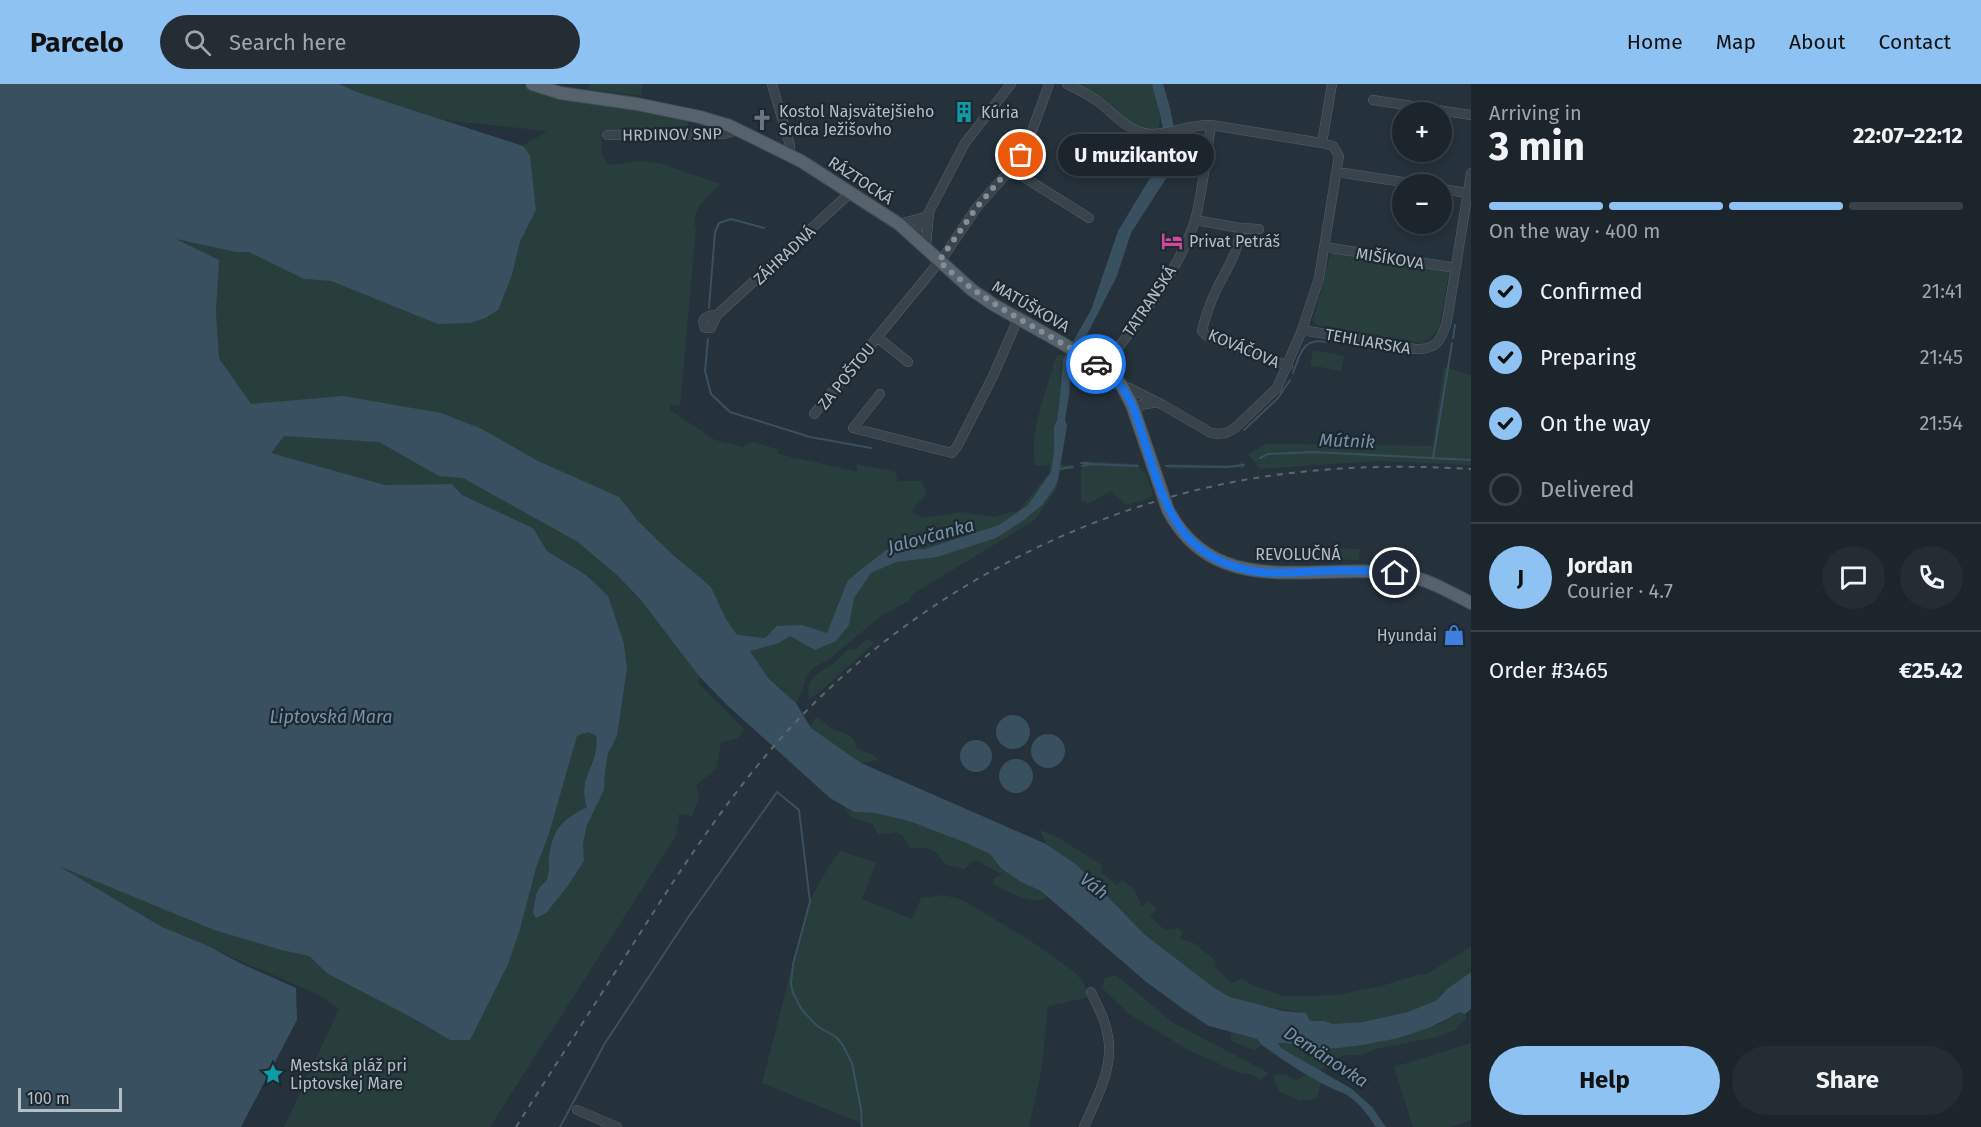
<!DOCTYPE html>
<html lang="en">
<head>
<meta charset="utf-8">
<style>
  :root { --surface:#1c252c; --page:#252d34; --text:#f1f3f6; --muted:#a0a5a9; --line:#3a4248; --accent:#8ec2f2 }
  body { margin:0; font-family:"Fira Sans",sans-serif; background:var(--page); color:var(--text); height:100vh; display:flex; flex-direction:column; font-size:22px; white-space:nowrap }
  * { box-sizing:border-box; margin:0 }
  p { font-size:20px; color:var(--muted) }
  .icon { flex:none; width:33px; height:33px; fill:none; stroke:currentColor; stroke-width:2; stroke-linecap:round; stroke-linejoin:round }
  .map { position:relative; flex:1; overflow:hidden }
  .drawer { display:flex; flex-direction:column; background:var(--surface); width:510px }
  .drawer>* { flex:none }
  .controls { position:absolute; left:1392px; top:18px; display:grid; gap:12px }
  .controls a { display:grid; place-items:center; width:60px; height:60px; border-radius:50%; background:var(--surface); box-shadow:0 3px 9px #0003,0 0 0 2px var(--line); font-size:30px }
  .scale { position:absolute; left:18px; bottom:15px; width:104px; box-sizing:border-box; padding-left:6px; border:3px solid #b4bec7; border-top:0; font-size:16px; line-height:21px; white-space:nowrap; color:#b4bec7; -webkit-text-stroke:4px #1d2830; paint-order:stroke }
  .pin { position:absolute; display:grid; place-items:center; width:51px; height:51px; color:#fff; margin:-26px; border:3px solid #fff; border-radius:50%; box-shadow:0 2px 6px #0007 }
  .courier { position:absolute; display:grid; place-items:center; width:60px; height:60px; margin:-30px; border:4px solid #1a73e8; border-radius:50%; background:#fff; color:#222; box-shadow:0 2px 8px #0007 }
  .bubble { position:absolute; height:42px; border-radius:21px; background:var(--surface); box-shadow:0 3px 9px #0003,0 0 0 2px var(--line); font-size:20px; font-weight:700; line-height:42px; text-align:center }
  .overview em { font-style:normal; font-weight:700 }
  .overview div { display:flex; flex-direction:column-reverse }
  .overview { display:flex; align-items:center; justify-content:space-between; height:102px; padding:0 18px }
  h1 { font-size:39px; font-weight:700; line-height:45px }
  .bar { display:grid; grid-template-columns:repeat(4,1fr); gap:9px 6px; align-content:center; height:72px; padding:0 18px }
  .bar i { height:8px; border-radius:4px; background:var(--line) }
  .bar .current { background:var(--accent) }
  .bar p { grid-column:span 4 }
  .line { display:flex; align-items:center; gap:15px; padding:0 18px; border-top:2px solid var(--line) }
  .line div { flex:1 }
  .round { display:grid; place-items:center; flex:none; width:63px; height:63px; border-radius:32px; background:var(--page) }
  ol { padding:0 18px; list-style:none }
  li { display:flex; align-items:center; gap:18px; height:66px }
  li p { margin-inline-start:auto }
  li .icon { padding:6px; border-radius:50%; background:var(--accent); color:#111; stroke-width:4 }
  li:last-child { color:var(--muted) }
  li i { width:33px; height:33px; border:3px solid var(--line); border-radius:50% }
  .button { display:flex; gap:12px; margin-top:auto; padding:12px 18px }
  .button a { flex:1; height:69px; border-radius:36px; background:var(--accent); color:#111; font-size:24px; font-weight:700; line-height:69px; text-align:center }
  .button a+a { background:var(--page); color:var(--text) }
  header { display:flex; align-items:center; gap:36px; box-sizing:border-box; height:84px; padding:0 30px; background:var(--accent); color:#111 }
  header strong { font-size:28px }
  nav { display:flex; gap:33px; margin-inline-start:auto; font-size:21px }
  .search { width:420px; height:54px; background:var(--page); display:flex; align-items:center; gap:15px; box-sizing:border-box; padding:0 21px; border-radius:33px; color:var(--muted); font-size:22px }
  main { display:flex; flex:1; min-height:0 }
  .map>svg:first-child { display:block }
  .green { fill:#283e3d }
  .water { fill:#395061 }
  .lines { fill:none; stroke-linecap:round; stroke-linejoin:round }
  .stream { stroke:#395061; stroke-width:2 }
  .minor-casing { stroke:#566169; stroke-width:10 }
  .major-casing { stroke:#414c54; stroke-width:14 }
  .minor { stroke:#38434c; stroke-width:9 }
  .major { stroke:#56626c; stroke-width:12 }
  .rail { stroke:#5b6872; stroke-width:2; stroke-dasharray:6 6; stroke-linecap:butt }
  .done { stroke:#828d96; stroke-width:6; stroke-dasharray:0 10.8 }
  .route { stroke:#1a73e8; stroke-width:8 }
  .labels { text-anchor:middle; stroke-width:4.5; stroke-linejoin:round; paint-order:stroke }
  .poi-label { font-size:16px; fill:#b4bec7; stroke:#1d2830; text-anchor:start }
  .street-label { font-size:16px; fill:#b4bec7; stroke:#1d2830 }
  .water-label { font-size:18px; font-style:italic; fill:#7693a9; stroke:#1d2830 }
</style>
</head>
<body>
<header>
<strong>Parcelo</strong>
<div class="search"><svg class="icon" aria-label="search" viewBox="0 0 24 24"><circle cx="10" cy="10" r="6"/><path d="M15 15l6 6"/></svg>Search here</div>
<nav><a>Home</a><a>Map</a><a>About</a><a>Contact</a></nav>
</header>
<main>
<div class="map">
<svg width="1471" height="1043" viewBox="0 0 1471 1043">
  <rect width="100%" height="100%" fill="#25313b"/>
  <!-- green -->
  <path class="green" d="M339,0h183l9,5 50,11 108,19 -1,7 -87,5 1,25 7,9 29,-4 22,2 60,21c-12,12 -31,26 -24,45l-16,177 -9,-1 -1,5 45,30 29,7 8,-5 25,7 1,5 80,18 -2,-8 39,8 3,9h24l5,13 -15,16 10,8 40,-6 32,5 25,-7 30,-37 1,-10 -4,3 -11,-1c-5,-31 7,-59 15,-89 4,-7 3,-14 7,-21h8c-9,23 0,49 -11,71h13l-7,39h12l1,3 -13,3 -3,17 -22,32 -122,74 -4,7 -28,15 -53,44 -14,7 -8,9 -4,16 -6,11 -27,-24 -19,-28 -23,14 -28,11 -1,7 46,46 -6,9 -17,4 -5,27 -20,16 3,12 -7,19 -13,-2 -3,22 -186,291h-206l55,-118 -22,-15 -155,-67 -109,-64 161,67 67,20 28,6 19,18 81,42 41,24 86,-172 13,-34 28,-98 11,-4 8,4c3,28 -20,43 -9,71 -25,11 -34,22 -38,49 -1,6 1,13 -1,19 -1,8 -6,9 -10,15 -3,6 -4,16 -5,23l3,5 48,-56 -1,-18 4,-19 17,-35 1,-18 3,-18 9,-19 10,-66 -41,-94 -39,-24 -15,-23 -70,-33 -10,-11 -67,1 -115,-32 -19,-49 -32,-46 -3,-46 2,-52 -45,-22 63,14h13l55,27 27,2 51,20 130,-26 8,-33 16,-32 -6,-55 -7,-9 24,-15 -103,-11 -87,-28z
    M590,0h53l-2,12 -53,-7z
    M1076,0h76l9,31 -3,15 -21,-3z
    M1331,168l118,20 -10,57 -8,9 -10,5 -105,-18 -3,-5z
    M1313,266l31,6 -3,15 -31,-6z
    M1444,283l27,8v90l-92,-4 -119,8 -12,-15 17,-10 167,2z
    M1082,377l56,3 -1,2 10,10 6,18 -5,5 -22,6 -15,-14 -23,13 -7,-3v-31l3,-3z
    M1243,378l2,5 -3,1 -73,1 -2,-3 3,-2 65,1z
    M1326,464l34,1 -1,11 -33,-1z
    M867,555l7,4 -53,48 -12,8c-4,-20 8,-25 22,-34 6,-4 12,-11 18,-16l5,1z
    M819,634c4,3 8,7 12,10 13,6 23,5 26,21l14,5 8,6 -18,3 -51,-35 4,-9z
    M843,724l11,4 21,1 34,8 60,23 21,10 11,14 20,14 20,9 7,5c-14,12 -39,-5 -54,-11v-7l8,-3 -26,-15 -12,9 -19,-5c-12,-17 -15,-17 -35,-16l-7,-12 -7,-4 -18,3 -5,-11 -20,-6z
    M1040,746l19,8 44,28 -2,6 16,13 5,-5 13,10 7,17 7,-5 8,7 -7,8 15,13 13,-2 5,3 -3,8 14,4 23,19 -3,4 17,17 10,-4 16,8 27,9 54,-1 43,-9 36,-11 10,-1 44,-28v26l-24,17 -10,11 -29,12 -45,10 -30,2 -10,-3h-13l-5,-8 -58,-10 -17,-6 -17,-10 -69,-53 -67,-69 -31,-21z
    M840,767l36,12 -14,36 50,20 9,-21 22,-3 18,4 67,40 44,31 10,10 9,17 -43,9 -6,62 -13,59h-169l-1,-5 -97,-39 46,-179 21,-38z
    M1116,891l56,47 97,51 -8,7 -9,-6h-10l-52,-23 -61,-37 -27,-26 3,-10z
    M1459,928l6,2 1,4 -11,12 -19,7 -60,12 -14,6h-17l-14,5 -11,11 -39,-23 -4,-5 34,3 10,3 57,-6 64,-20z
    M1231,948l26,7 5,6 -8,5 -16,-6 -7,-4z
    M1471,959v77l-21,7h-37l-19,-60z
    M1285,990l11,7 10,-7 15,9 -3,12 -3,4 -16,2 -6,-4 -13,-5 -6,-11v-6z"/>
  <!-- water -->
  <path class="water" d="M0,0h339l18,8 166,54 7,9 6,55 -16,32 -8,33 -14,35 -13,8 -15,5 -32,1 -107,-43 -27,-2 -55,-27h-13l-60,-13 43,21 -3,52 3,46 32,46 92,-8 98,17 41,16 56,32 81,36 19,24 35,34 38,32 15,32 11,16 28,3 12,-12 25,-1 25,8 21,-53 38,-30 39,-1 74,-24 29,-20 23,-33 3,-21v-25l3,-6 2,-13 4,-48 28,-49 27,-79 41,-68c11,-28 -1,-52 -7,-79h11c10,32 18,61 4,93l-36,56 -14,43 -46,90 -2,30 -4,24 2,6 -9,53 -3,8 -13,18 -18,15 -28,18 -59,19 -41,5 -25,11 -17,25 -5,27 -13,16 -21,9 -25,-14 -11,7 -29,8 19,28 27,24 15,25 50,35 185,81 31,21 67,69 69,53 17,10 53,14 23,2 4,8h14l9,3 30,-2 45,-10 29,-12 10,-11 24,-17v37l-6,5 -6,-2c-39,25 -89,34 -135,37 -5,0 -8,-2 -13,-3 -11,-2 -22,-2 -33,-3l3,5 71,41 20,18 14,20h-10c-9,-13 -18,-27 -33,-34 -10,-4 -19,-8 -29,-14 -18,-10 -35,-22 -52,-34l-5,-6 -48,-13 -23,-15 -41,-30 -104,-90 -20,-9 -20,-14 -11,-14 -21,-10 -60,-23 -34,-8 -21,-1 -24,-14 -103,-93 -28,-29 -58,-76 -23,-24 -40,-34 -115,-64 -24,-2 -60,-34 -95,-6 -13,17 114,32 67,-1 10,11 71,33 14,23 39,24 22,21 16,48 3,25 -10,67 -9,18 -3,18 -1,18 -17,35 -4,19 1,17 -17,26 -21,26 -10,5 -3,-5c1,-6 2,-17 5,-23 3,-6 9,-7 10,-15 2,-6 0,-12 1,-19 4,-27 13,-37 38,-49 -11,-30 13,-42 9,-71l-8,-4 -11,4 -28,98 -13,34 -16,61 -12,35 -38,76h-20l-41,-24 -81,-42 -19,-18 -28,-6 -67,-20 -155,-64 103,61 44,18 36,19 54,24 1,32 -56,107h-241z
    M996 648a17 17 0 1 1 34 0a17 17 0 1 1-34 0Z
    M1031 667a17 17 0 1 1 34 0a17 17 0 1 1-34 0Z
    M960 672a16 16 0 1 1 32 0a16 16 0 1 1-32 0Z
    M999 692a17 17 0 1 1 34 0a17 17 0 1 1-34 0Z"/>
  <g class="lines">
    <!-- stream -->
    <path class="stream" d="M709,224l6,-76 4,-9 12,-4 33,9
      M1453,254l2,-13
      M708,255l-3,32 6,23 19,18 80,25 61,11
      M1293,289c7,-18 9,-36 33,-31l2,-2
      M1244,346l34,-32 12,-18
      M1260,374l8,-4 45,-2 158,8
      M1433,374l19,-115
      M1081,379h7
      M1082,382l9,-2 47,2
      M1166,382l60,1 18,-2
      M1058,385l15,-2
      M560,1043l45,-84 82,-124 90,-127 22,18 11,92 -17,62 -2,20 2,9 9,17 15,16 19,11 6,7 10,19 9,46 1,18"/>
    <defs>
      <path id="minor" d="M772,0l18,61 -1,9
        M1049,0l-21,58 -17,27 78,49
        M1067,0c10,5 20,10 29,16 17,12 32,33 55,34 21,0 39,-10 60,-9l111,18
        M1373,16l98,15
        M607,51l117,-1 9,-3 3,-3
        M1337,88l79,12
        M1442,105l26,4
        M1195,136l45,8 19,1
        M899,140l26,-7
        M1240,144c0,18 -9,34 -17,49 -8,13 -18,39 -21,54l4,4 82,31
        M913,151l16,-23 36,-69 46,-59
        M926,163l3,-34
        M1325,163l131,21
        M717,231c-9,0 -17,3 -12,13h6l6,-13 133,-122
        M1302,246l113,19c21,1 27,-9 32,-28l24,-148
        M877,253l31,25
        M1102,285c32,-43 78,-98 93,-149 8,-30 11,-64 16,-95
        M1122,302l7,2 34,17 48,28c10,2 18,0 25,-6l41,-39 25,-58 17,-52 20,-122 -6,-10 -11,-3 10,-59
        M880,310l-27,34 99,25 6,-8 35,-69 25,-57
        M814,330l130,-158 33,-49 34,-38
        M1136,334l1,-8 4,-5 16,-3
        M577,1026l40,17
        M1084,1043c12,-28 30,-59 24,-90 -2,-16 -10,-30 -17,-45"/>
      <path id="major" d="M532,0l28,9 77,11 63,13 30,9 71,35 98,63 73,66 22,15 68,38 51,33 9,10 10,19 36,105c49,93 148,51 231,64 27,4 49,17 72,29"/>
    </defs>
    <!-- minor casing -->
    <use href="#minor" class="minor-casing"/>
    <!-- major casing -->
    <use href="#major" class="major-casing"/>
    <!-- minor -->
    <use href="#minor" class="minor"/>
    <!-- major -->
    <use href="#major" class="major"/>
    <!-- rail -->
    <path class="rail" d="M516,1043c40,-63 81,-126 121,-189 42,-66 85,-132 137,-192 114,-132 279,-226 449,-262 82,-17 165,-20 248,-15"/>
  </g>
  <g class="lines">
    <!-- done -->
    <path class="done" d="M1021,71l-44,52 -38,54c47,45 103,68 157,103"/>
    <!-- route -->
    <path class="route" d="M1096,280c9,6 18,12 24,21 11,13 16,30 21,46 20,59 30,119 99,137 27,8 54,4 82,3 25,-1 49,0 73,2"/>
  </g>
  <!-- icons -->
  <defs>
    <symbol id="building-bare" viewBox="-9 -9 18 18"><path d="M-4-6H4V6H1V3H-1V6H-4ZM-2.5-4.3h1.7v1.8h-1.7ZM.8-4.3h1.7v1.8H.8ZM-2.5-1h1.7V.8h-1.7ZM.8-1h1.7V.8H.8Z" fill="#0f9aa8" stroke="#1d2830" stroke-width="2.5" paint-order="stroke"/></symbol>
    <symbol id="church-bare" viewBox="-9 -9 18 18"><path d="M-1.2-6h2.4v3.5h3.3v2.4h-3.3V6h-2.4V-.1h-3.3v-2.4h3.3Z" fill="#6b7280" stroke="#1d2830" stroke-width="2.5" paint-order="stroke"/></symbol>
    <symbol id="hotel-bare" viewBox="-9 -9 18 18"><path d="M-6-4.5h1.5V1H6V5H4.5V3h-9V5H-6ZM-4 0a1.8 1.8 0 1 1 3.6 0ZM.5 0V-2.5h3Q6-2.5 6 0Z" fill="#d1479c" stroke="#1d2830" stroke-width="2.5" paint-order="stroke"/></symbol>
    <symbol id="shop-bare" viewBox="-9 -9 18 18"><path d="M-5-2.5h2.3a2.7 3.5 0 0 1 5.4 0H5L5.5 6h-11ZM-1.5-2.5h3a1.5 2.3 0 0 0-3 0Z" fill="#3f7fe0" stroke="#1d2830" stroke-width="2.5" paint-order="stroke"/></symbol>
    <symbol id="sight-bare" viewBox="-9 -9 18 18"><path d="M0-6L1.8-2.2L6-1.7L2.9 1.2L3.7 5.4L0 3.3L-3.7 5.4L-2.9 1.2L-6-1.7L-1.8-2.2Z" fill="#0f9aa8" stroke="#1d2830" stroke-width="2.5" paint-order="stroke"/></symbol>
  </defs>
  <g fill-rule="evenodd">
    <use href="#building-bare" x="949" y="13" width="30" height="30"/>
    <use href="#church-bare" x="747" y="21" width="30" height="30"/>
    <use href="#hotel-bare" x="1157" y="142" width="30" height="30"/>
    <use href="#shop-bare" x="1439" y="536" width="30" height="30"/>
    <use href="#sight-bare" x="258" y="975" width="30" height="30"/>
  </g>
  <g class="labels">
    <!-- poi labels -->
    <g class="poi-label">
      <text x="779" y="33">Kostol Najsvätejšieho<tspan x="779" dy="18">Srdca Ježišovho</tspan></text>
      <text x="981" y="34">Kúria</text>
      <text x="1189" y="163">Privat Petráš</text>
      <text x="1437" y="557" text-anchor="end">Hyundai</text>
      <text x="290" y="987">Mestská pláž pri<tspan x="290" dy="18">Liptovskej Mare</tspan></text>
    </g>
    <!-- street labels -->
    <g class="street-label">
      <text transform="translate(672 50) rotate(-1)" y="6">HRDINOV SNP</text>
      <text transform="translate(861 96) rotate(33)" y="6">RÁZTOCKÁ</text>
      <text transform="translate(784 171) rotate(-43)" y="6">ZÁHRADNÁ</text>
      <text transform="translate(1390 174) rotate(9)" y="6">MIŠÍKOVA</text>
      <text transform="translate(1149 217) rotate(-56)" y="6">TATRANSKÁ</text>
      <text transform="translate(1031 222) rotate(30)" y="6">MATÚŠKOVA</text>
      <text transform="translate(1368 257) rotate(10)" y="6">TEHLIARSKA</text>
      <text transform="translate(1244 264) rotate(23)" y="6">KOVÁČOVA</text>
      <text transform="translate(846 292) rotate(-51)" y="6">ZA POŠTOU</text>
      <text x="1298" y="476">REVOLUČNÁ</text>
    </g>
    <!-- water labels -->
    <g class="water-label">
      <text transform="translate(1347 357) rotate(2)" y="6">Mútnik</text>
      <text transform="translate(931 452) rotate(-15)" y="6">Jalovčanka</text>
      <text x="331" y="639">Liptovská Mara</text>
      <text transform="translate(1094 802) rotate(38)" y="6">Váh</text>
      <text transform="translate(1326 973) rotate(33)" y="6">Demänovka</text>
    </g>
  </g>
</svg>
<div class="controls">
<a>+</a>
<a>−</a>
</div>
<div class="scale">100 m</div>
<div class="pin" style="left:1021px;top:71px;background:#ea580c"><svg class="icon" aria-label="bag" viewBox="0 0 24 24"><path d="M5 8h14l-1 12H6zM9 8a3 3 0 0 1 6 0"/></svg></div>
<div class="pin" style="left:1395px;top:489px;background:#1f2937"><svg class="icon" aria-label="home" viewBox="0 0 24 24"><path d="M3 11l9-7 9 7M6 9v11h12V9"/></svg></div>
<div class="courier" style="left:1096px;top:280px"><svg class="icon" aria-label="car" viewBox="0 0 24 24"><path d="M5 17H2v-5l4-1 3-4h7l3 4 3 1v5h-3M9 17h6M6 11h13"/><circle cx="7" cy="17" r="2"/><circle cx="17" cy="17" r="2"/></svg></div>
<div class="bubble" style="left:1058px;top:50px;width:156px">U muzikantov</div>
</div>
<section class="drawer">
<div class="overview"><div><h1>3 min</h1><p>Arriving in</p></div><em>22:07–22:12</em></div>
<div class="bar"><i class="current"></i><i class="current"></i><i class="current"></i><i></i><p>On the way · 400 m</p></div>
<ol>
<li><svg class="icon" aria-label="check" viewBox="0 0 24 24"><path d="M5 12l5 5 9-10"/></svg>Confirmed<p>21:41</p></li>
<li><svg class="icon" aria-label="check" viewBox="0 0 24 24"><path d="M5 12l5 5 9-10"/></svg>Preparing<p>21:45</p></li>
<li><svg class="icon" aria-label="check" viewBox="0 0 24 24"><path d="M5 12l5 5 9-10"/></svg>On the way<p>21:54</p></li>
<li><i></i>Delivered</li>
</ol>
<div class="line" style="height:108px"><b class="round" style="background:var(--accent);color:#111">J</b><div><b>Jordan</b><p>Courier · 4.7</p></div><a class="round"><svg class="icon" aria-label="chat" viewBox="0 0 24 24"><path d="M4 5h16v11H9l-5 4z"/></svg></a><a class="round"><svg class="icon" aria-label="phone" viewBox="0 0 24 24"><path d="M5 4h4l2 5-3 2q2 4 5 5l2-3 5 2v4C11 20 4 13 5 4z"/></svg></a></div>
<div class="line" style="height:78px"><div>Order #3465</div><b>€25.42</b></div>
<div class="button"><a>Help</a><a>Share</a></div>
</section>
</main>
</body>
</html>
